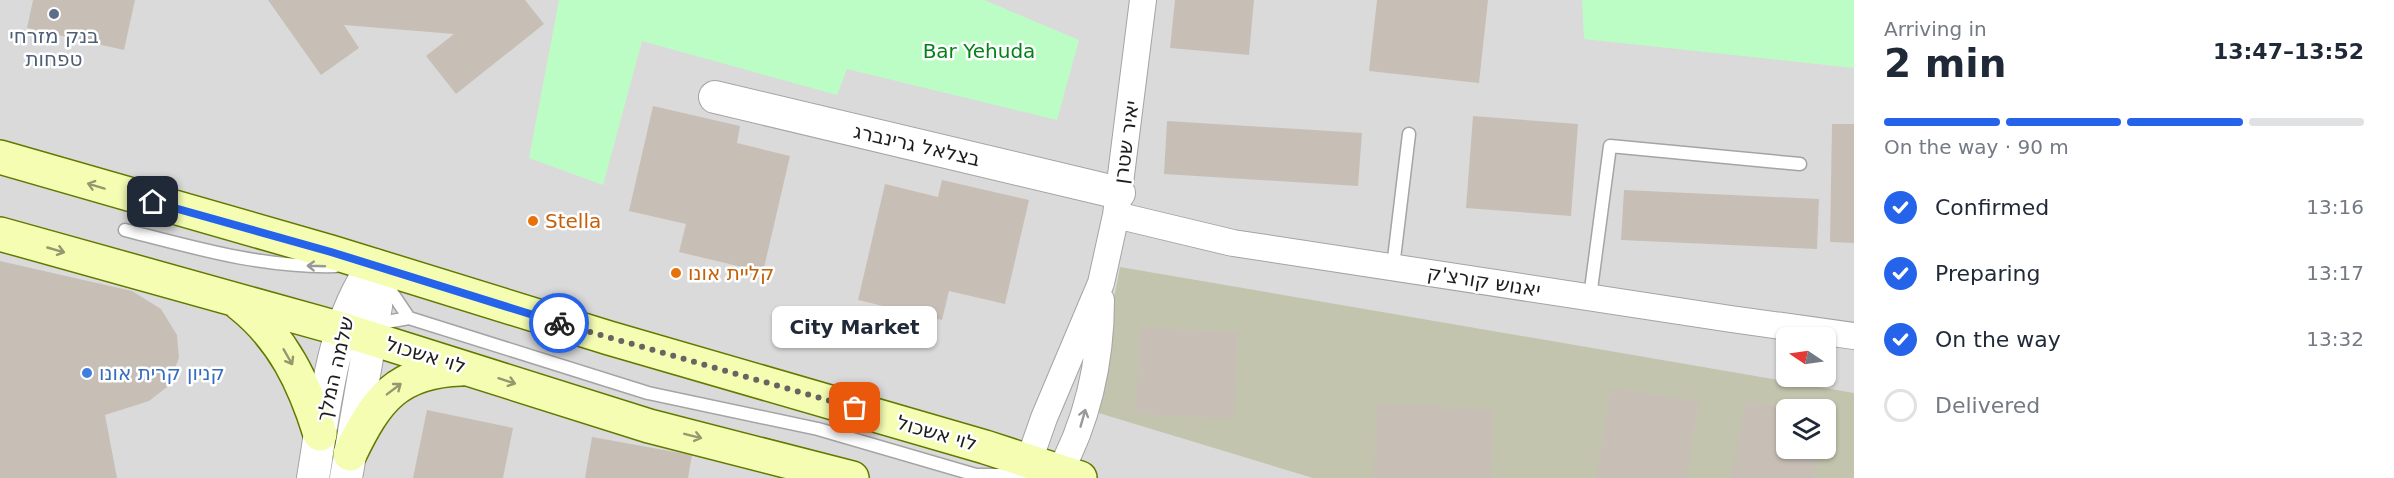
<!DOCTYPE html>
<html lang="en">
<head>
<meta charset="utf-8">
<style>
  :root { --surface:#fff; --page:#f2f2f3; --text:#1f2937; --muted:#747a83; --line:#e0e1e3; --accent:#2563eb }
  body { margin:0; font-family:"DejaVu Sans",Heebo,sans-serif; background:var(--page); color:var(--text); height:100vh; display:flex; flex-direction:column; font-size:22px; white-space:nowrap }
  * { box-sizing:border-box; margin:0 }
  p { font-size:20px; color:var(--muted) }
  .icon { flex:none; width:33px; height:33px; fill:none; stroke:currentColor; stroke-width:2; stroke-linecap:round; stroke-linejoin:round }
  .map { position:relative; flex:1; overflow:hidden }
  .drawer { display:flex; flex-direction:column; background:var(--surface); width:540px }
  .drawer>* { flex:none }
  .needle { width:39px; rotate:283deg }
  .buttons { position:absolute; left:1776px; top:327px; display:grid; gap:12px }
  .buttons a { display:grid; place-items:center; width:60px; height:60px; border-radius:9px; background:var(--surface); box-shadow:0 2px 4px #0004; font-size:30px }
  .pin { position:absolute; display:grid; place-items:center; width:51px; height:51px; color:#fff; margin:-26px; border-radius:12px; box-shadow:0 3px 9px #0006 }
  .courier { position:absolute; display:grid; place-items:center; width:60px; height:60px; margin:-30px; border:4px solid #2563eb; border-radius:50%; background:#fff; color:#222; box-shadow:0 2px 8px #0007 }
  .bubble { position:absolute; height:42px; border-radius:9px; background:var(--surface); box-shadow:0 2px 4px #0004; font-size:20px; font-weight:700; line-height:42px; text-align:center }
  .overview em { font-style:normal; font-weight:700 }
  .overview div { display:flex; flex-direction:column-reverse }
  .overview { display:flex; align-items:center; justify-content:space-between; height:102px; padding:0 30px }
  h1 { font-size:39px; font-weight:700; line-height:45px }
  .bar { display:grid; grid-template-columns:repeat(4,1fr); gap:9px 6px; align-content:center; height:72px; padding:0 30px }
  .bar i { height:8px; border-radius:4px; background:var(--line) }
  .bar .on { background:var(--accent) }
  .bar p { grid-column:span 4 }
  ol { padding:0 30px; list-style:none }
  li { display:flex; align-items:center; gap:18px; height:66px }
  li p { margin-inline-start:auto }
  li .icon { padding:6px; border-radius:50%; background:var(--accent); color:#fff; stroke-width:4 }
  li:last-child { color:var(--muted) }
  li i { width:33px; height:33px; border:3px solid var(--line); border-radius:50% }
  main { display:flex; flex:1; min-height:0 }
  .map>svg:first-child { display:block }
  .residential { fill:#dbdada; fill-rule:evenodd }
  .construction { fill:#c2c4ad; fill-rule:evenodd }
  .park { fill:#bcfdc6 }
  .building { fill:#c7bfb5 }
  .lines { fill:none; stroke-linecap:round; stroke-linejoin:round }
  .service-casing { stroke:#a4a4a4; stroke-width:15 }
  .minor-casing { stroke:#a4a4a4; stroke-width:28 }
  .tertiary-casing { stroke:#a4a4a4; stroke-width:34 }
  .secondary-casing { stroke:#627900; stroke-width:36 }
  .service { stroke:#fff; stroke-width:12 }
  .minor { stroke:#fff; stroke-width:26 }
  .tertiary { stroke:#fff; stroke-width:32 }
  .secondary { stroke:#f4fdb2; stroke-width:33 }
  .oneway { stroke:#93986f }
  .oneway2 { stroke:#999 }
  .done { stroke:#666562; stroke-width:6; stroke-dasharray:0 10.8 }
  .route { stroke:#2563eb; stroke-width:8 }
  .service-dot { fill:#5c6f8a; stroke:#fff; stroke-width:2 }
  .food-dot { fill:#e8710a; stroke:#fff; stroke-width:2 }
  .shop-dot { fill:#3f7fe0; stroke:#fff; stroke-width:2 }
  .labels { text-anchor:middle; stroke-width:5; stroke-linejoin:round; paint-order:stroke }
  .service-label { font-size:20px; fill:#4e5e75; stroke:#fff }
  .park-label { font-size:20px; fill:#048219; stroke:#fff }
  .street-label { font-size:20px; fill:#1d1d1d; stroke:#fff }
  .food-label { font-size:20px; fill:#c56008; stroke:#fff; text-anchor:start }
  .shop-label { font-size:20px; fill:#366cbe; stroke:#fff; text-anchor:start }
</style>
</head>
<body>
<main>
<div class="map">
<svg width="1854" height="478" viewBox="0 0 1854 478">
  <rect width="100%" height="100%" fill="#efece2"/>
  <!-- residential -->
  <path class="residential" d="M0,0h1854v478h-1854zM1786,338h40v38h-40zM1786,410h40v38h-40z"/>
  <!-- construction -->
  <path class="construction" d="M1120,267l734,126v85h-541l-221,-67zM1786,410h40v38h-40z"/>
  <!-- park -->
  <path class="park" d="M559,0h425l95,40 -22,80 -210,-51 -10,26 -195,-54 -39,144 -74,-27z
    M1582,0h272v68l-270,-29z"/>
  <!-- building -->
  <path class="building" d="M33,0h102l-11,50 -97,-22z
    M268,0h257l19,24 -88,70 -30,-38 28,-22 -110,-9 15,23 -38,27z
    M1175,0h79l-5,55 -79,-7z
    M1377,0h111l-9,83 -110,-12z
    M653,106l87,20 -3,17 53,13 -27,116 -84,-20 7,-28 -57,-13z
    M1473,116l105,8 -7,92 -105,-8z
    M1167,121l195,12 -4,53 -194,-12z
    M1832,124h22v119l-24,-1z
    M942,180l87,20 -24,104 -56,-13 -7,29 -84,-20 27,-116 53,13z
    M1624,190l195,9 -2,50 -196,-9z
    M0,261l132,30 29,18 16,26 2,23 -12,29 -18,14 -44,14 12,63h-117z
    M1140,327l98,5 -4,87 -99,-5z
    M1611,388l88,13 -13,77h-90z
    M1746,400l40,8v40h33l-6,30h-83z
    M1377,403l117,6 -3,69h-117z
    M427,410l86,18 -10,50h-90z
    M592,437l100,18 -4,23h-103z"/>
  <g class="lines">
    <defs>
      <path id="service" d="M125,230c70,18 138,38 211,36
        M1393,267l16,-133
        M382,278l27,40
        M1590,297l20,-151 190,18
        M375,324l34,-6 239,75 170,36 158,46h49"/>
      <path id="minor" d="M1116,215l117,28 498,76 123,17
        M1023,478l21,-60 57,-135 15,-68 27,-215
        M1056,478c31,-53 45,-116 45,-178"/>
      <path id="tertiary" d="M715,97l404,96
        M313,478c12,-71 18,-153 61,-213
        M346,478l30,-172 -2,-41"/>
      <path id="secondary" d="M0,157l331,95 278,86 376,109 95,31
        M0,234l341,95 308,97 203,52
        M240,304c43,34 64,79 80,130
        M350,454c26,-54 47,-83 111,-85"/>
    </defs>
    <!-- service casing -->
    <use href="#service" class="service-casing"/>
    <!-- minor casing -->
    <use href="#minor" class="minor-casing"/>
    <!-- tertiary casing -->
    <use href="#tertiary" class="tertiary-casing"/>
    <!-- secondary casing -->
    <use href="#secondary" class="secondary-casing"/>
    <!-- service -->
    <use href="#service" class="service"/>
    <!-- minor -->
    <use href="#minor" class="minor"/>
    <!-- tertiary -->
    <use href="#tertiary" class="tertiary"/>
    <!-- secondary -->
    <use href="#secondary" class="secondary"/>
  </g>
  <!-- one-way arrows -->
  <defs><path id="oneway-shaft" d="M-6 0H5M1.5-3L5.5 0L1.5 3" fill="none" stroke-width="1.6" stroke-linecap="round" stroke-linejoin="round" transform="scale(1.5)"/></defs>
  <g class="oneway">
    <use href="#oneway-shaft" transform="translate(96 186) rotate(-163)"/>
    <use href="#oneway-shaft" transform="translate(56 250) rotate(16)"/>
    <use href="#oneway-shaft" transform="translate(288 357) rotate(60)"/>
    <use href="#oneway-shaft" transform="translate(507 381) rotate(18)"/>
    <use href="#oneway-shaft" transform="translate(394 389) rotate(-37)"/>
    <use href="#oneway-shaft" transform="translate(693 436) rotate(14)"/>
  </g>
  <g class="oneway2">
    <use href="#oneway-shaft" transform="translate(316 266) rotate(-178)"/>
    <use href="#oneway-shaft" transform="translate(1083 418) rotate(-74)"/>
  </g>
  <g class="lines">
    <!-- done -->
    <path class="done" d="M559,323l296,85"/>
    <!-- route -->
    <path class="route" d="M153,202l178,50 228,71"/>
  </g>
  <!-- markers -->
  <circle class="service-dot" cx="54" cy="14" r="6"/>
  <g class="food-dot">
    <circle cx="533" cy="221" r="6"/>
    <circle cx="676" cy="273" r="6"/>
  </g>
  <circle class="shop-dot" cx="87" cy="373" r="6"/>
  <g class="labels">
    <!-- service labels -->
    <g class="service-label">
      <text x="54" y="43">בנק מזרחי<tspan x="54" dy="23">טפחות</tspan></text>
    </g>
    <!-- park labels -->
    <g class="park-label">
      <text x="979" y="58">Bar Yehuda</text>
    </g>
    <!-- street labels -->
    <g class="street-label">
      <text transform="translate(1126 142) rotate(-82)" y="7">יאיר שטרן</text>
      <text transform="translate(917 145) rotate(13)" y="7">בצלאל גרינברג</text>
      <text transform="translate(1484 281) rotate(9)" y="7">יאנוש קורצ'ק</text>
      <text transform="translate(426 355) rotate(17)" y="7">לוי אשכול</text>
      <text transform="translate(335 369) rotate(-77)" y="7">שלמה המלך</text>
      <text transform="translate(937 433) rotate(16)" y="7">לוי אשכול</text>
    </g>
    <!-- food labels -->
    <g class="food-label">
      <text x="545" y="228">Stella</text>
      <text x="688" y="280">קליית אונו</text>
    </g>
    <!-- shop labels -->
    <g class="shop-label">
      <text x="99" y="380">קניון קרית אונו</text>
    </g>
  </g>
</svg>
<div class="buttons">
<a><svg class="needle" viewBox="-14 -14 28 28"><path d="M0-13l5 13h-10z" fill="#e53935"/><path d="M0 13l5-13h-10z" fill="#747a83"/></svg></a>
<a><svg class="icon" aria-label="layers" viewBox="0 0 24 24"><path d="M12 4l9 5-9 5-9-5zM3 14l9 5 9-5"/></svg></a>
</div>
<div class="pin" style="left:855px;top:408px;background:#ea580c"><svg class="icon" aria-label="bag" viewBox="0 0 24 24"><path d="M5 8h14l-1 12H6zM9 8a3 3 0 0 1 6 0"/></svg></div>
<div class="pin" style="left:153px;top:202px;background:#1f2937"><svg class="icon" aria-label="home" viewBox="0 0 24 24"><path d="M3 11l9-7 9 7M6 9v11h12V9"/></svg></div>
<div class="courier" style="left:559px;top:323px"><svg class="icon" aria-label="bike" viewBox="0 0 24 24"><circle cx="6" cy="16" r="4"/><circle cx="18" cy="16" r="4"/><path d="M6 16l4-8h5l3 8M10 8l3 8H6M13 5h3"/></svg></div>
<div class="bubble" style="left:772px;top:306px;width:165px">City Market</div>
</div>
<section class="drawer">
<div class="overview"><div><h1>2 min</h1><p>Arriving in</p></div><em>13:47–13:52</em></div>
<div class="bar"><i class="on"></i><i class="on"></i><i class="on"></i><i></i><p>On the way · 90 m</p></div>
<ol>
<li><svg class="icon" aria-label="check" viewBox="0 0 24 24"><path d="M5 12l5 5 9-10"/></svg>Confirmed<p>13:16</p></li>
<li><svg class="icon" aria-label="check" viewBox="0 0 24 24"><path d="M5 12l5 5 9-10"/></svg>Preparing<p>13:17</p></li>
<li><svg class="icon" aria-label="check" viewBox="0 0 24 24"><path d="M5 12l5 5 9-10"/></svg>On the way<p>13:32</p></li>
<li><i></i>Delivered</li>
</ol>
</section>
</main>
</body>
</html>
